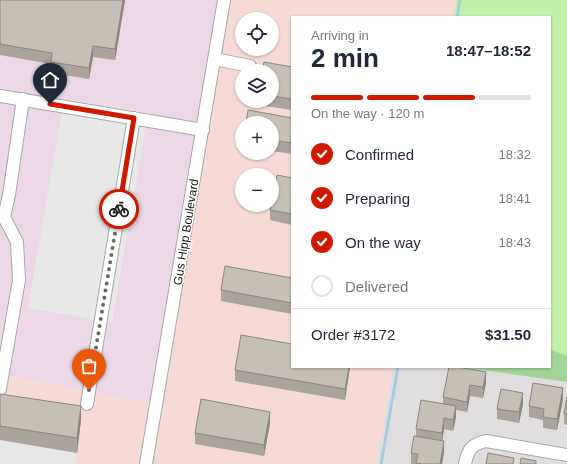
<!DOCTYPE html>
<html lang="en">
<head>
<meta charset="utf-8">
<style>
  :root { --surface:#fff; --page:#f6f6f7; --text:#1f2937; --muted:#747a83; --line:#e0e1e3; --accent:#d11900 }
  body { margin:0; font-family:Arial,sans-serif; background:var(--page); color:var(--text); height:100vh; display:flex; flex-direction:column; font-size:15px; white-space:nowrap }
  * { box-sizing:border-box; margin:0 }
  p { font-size:13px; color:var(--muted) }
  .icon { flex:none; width:22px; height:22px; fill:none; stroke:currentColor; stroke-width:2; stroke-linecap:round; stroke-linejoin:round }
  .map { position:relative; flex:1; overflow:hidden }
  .details { position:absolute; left:291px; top:16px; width:260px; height:352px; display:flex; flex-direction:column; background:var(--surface); border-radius:0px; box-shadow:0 1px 3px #0004 }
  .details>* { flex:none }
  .buttons { position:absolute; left:235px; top:12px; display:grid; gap:8px }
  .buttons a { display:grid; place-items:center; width:44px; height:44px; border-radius:50%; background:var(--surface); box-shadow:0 1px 3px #0004; font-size:20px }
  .pin { position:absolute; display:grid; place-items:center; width:34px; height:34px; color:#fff; margin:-41px -17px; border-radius:50% 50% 50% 0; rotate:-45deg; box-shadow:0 0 4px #0007 }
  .pin .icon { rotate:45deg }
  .courier { position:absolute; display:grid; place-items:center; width:40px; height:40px; margin:-20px; border:3px solid #d11900; border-radius:50%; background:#fff; color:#222; box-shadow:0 1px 5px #0007 }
  .head em { font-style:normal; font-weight:600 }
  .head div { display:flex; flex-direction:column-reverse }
  .head { display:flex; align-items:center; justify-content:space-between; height:68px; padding:0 20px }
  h1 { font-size:26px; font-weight:600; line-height:30px }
  .bar { display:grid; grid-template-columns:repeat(4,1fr); gap:6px 4px; align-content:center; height:48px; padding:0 20px }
  .bar i { height:5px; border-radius:3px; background:var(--line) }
  .bar .current { background:var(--accent) }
  .bar p { grid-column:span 4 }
  .line { display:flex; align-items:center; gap:10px; padding:0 20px; border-top:1px solid var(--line) }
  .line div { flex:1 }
  ol { padding:0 20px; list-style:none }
  li { display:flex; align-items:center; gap:12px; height:44px }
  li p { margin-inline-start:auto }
  li .icon { padding:4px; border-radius:50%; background:var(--accent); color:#fff; stroke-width:4 }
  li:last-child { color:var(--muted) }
  li i { width:22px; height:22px; border:2px solid var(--line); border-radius:50% }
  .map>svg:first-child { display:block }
  .residential { fill:#dfdddd }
  .commercial { fill:#f4d9d4; fill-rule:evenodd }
  .industrial { fill:#ebd7e5 }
  .grass { fill:#c3f0a8 }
  .forest { fill:#a2d597 }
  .parking { fill:#e8e8e8 }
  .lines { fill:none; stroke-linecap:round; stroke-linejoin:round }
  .stream { stroke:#a3cde3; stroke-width:3 }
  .minor-casing { stroke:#a7a7a7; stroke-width:14 }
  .minor { stroke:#fff; stroke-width:12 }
  .wall { fill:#aaa49c }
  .shaded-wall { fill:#8b867f }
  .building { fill:#c6bfb5; stroke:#8b867f }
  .done { stroke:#6a6865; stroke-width:4; stroke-dasharray:0 7.2 }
  .route { stroke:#d11900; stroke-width:5 }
  .labels { text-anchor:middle; stroke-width:3; stroke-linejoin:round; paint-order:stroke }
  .street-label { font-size:12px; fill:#202020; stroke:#fff }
</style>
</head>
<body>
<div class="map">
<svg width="567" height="464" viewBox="0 0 567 464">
  <rect width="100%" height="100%" fill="#f2efe6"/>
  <!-- residential -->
  <path class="residential" d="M393,367h68l106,15v82h-191z"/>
  <!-- commercial -->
  <path class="commercial" d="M230,0h226l-3,17h-161v350h101l-17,97h-224zM242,19h30v30h-30zM242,71h30v30h-30zM242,123h30v30h-30zM242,175h30v30h-30z
    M0,374l152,30 -12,60h-140z"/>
  <!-- industrial -->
  <path class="industrial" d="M0,0h218l-66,404 -152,-30z"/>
  <!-- grass -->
  <path class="grass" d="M456,0h111v356l-17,-7v-332h-97z"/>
  <!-- forest -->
  <path class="forest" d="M550,349l17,7v26l-106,-15h89z"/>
  <!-- parking -->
  <path class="parking" d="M64,99l84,14 -36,210 -84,-15z
    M0,440l77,13 -2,11h-75z"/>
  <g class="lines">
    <!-- stream -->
    <path class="stream" d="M457,17l3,-17
      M381,464l17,-97"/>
    <defs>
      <path id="minor" d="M214,59l36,7 -1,5
        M0,96l203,34
        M0,217h4l13,25 2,38 -19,109
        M4,217l5,-22 14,-96
        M87,404l47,-286
        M146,464l78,-464
        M465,464c3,-15 7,-20 21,-23l81,14"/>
    </defs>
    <!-- minor casing -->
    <use href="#minor" class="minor-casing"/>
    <!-- minor -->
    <use href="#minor" class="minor"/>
  </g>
  <!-- wall -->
  <path class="wall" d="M0,0h125l-10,60 -22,-3 -4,22 -38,-6v-9l-51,-9z
    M292,67v43l-34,-5v-4h14v-30z
    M292,118v36l-20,-3v-28z
    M292,178v47l-22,-5v-10z
    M292,278v36l-71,-13v-11z
    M292,367h58l-5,33 -110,-19v-11z
    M449,367l37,16 -3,15 -13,-2 -3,16 -11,-2v7l-3,14 -9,-2 -2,12 2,11 -2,12h-31v-11l5,-17v-7l27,-25v-7z
    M0,394l81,26 -4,33 -77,-13z
    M567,397v28l-3,-1v-11z
    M563,399l-6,31 -14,-2v-8l-14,-3v-11z
    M523,404l-4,19 -22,-4v-10z
    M270,423l-6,33 -69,-12v-11z"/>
  <!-- shaded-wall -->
  <path class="shaded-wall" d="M123,0h2l-10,60v-11z
    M93,46v11l-4,22v-11z
    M349,367h1l-5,33v-11z
    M486,372v11l-3,15v-11z
    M470,385v11l-3,16v-10z
    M563,388v11l-6,31v-11z
    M523,393v11l-4,19v-11z
    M81,406v14l-4,33v-15z
    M456,406v11l-3,14v-11z
    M270,412v11l-6,33v-11z
    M444,418v11l-2,15v-11z
    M444,441v11l-2,12h-2z"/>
  <!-- building -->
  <path class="building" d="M0,0h123l-8,49 -22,-3 -4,22 -38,-6 1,-9 -52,-9z
    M264,62l28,5v32l-20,-3v-25h-10z
    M248,110l44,8v25l-20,-3v-17h-26z
    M277,175l15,3v36l-22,-4 1,-5h1v-5z
    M225,266l67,12v25l-71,-13z
    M241,335l51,9v23h57l-4,22 -110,-19z
    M449,367h9l28,5 -3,15 -13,-2 -3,17 -24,-5z
    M533,383l30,5 -6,31 -14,-2 1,-8 -15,-3z
    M501,389l22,4 -4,19 -22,-3z
    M0,394l81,12 -4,32 -77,-12z
    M567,397v17l-3,-1z
    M201,399l69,13 -6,33 -69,-12z
    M421,400l35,6 -3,14 -9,-2 -2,15 -26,-4z
    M414,436l30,5 -4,23h-17l-7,-1 2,-9 -7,-1z
    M488,453l26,5 -1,6h-27z
    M521,458l15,3v3h-16z"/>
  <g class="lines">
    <!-- done -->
    <path class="done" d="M89,390l30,-181"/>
    <!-- route -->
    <path class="route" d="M50,104l84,14 -15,91"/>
  </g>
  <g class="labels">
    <!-- street labels -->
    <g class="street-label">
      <text transform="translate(186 232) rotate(-81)" y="4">Gus Hipp Boulevard</text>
    </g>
  </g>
</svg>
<div class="buttons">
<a><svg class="icon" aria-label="locate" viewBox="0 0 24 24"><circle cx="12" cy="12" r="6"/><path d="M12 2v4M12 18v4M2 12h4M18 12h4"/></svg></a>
<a><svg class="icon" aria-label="layers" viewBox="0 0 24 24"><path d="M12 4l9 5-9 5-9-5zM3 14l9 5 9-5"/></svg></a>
<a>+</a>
<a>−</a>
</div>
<div class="pin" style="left:89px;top:390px;background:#ea580c"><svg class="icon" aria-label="bag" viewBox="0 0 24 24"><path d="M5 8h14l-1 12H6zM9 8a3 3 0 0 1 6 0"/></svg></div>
<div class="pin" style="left:50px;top:104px;background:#1f2937"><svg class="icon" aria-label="home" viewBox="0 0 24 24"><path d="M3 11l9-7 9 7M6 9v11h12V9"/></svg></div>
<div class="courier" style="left:119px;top:209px"><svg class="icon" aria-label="bike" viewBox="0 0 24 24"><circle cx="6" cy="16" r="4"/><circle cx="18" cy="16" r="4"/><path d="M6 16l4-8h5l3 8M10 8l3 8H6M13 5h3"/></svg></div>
<section class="details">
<div class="head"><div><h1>2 min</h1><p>Arriving in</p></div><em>18:47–18:52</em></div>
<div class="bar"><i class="current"></i><i class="current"></i><i class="current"></i><i></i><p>On the way · 120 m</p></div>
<ol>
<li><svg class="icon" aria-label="check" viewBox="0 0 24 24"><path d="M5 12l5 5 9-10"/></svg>Confirmed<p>18:32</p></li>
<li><svg class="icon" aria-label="check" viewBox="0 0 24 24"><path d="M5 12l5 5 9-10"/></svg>Preparing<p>18:41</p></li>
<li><svg class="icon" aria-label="check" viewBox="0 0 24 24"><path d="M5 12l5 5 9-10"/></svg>On the way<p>18:43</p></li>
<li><i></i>Delivered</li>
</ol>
<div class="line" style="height:52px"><div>Order #3172</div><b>$31.50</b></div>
</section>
</div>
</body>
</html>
